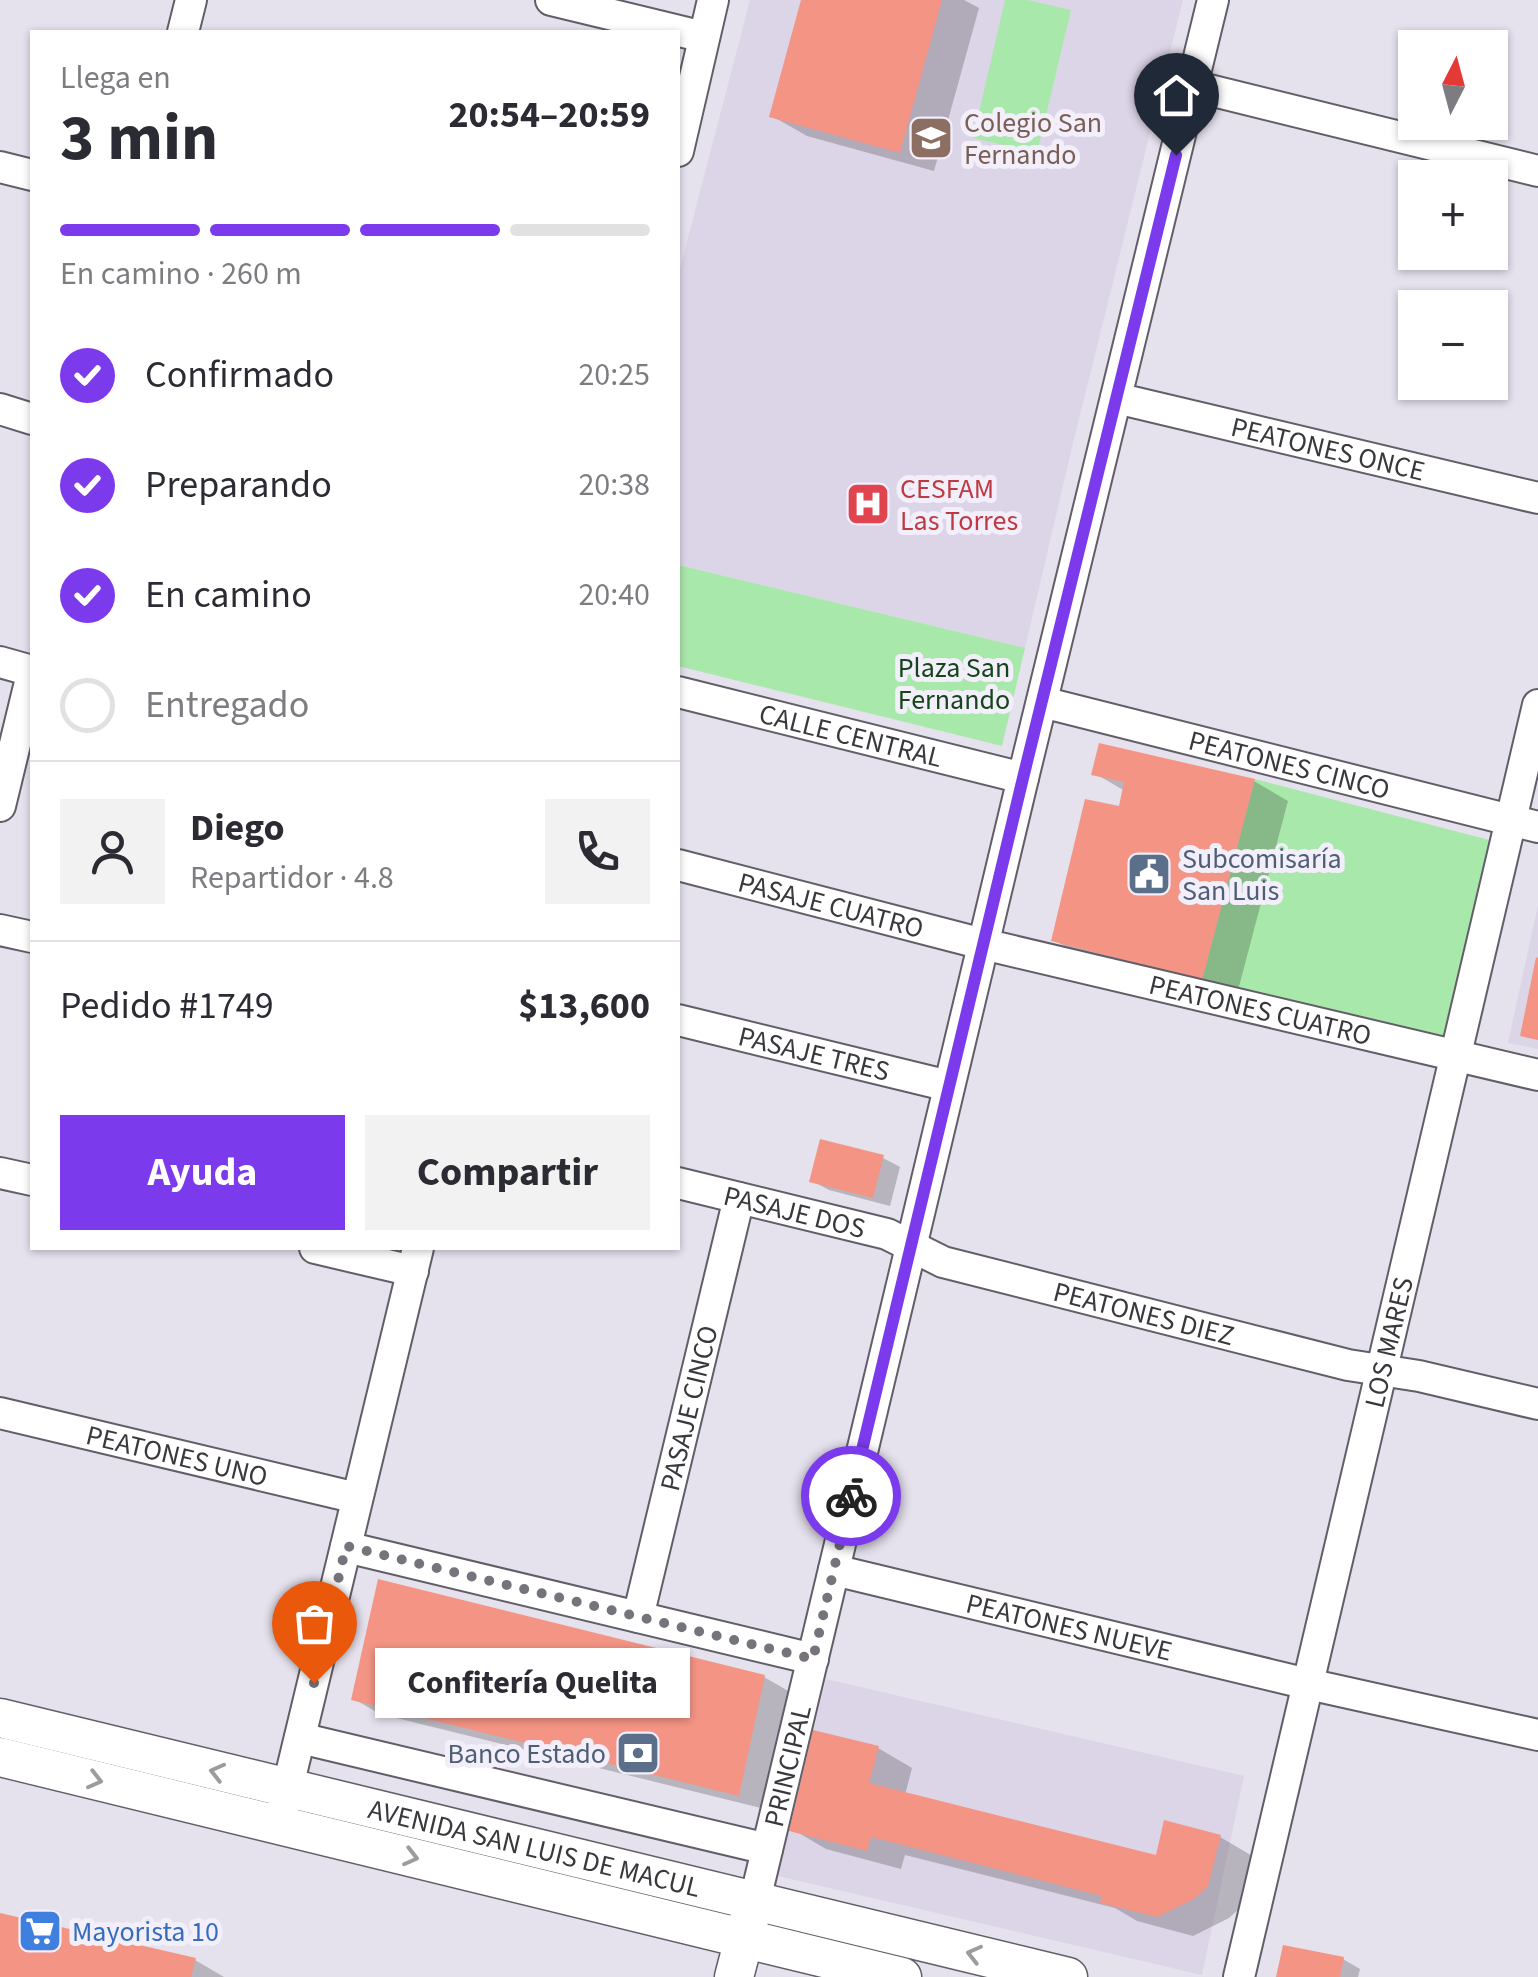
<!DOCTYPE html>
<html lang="es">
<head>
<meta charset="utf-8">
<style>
  :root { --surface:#fff; --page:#f2f2f3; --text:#2b2b33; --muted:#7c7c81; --line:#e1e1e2; --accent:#7c3aed }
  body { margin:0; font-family:"Source Sans 3",sans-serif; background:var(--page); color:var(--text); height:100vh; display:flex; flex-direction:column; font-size:38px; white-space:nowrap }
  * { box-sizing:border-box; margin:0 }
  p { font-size:32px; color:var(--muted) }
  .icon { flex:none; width:55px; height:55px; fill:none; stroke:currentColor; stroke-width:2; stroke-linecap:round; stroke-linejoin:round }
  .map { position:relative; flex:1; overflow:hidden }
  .sheet { position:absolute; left:30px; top:30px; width:650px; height:1220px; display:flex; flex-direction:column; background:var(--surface); border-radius:0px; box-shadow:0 2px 8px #0004 }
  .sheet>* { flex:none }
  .needle { width:65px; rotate:6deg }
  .controls { position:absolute; left:1398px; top:30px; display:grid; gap:20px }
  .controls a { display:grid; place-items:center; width:110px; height:110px; border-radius:0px; background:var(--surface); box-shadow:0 2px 8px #0004; font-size:50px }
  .pin { position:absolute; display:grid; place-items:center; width:85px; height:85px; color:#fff; margin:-102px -42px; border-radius:50% 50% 50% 0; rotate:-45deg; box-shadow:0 0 10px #0007 }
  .pin .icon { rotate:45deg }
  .courier { position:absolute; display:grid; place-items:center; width:100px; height:100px; margin:-50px; border:8px solid #7c3aed; border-radius:50%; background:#fff; color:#222; box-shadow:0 2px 12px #0007 }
  .bubble { position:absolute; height:70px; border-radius:0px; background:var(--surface); box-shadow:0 2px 8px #0004; font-size:32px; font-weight:700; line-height:70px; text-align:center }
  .overview em { font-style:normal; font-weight:700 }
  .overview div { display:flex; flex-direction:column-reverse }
  .overview { display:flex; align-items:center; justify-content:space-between; height:170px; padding:0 30px }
  h1 { font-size:65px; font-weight:700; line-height:75px }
  .bar { display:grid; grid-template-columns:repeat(4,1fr); gap:15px 10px; align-content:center; height:120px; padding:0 30px }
  .bar i { height:12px; border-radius:8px; background:var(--line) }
  .bar .active { background:var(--accent) }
  .bar p { grid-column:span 4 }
  .line { display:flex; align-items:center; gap:25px; padding:0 30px; border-top:2px solid var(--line) }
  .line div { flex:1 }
  .round { display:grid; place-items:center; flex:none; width:105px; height:105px; border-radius:0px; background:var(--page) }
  ol { padding:0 30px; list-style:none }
  li { display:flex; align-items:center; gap:30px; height:110px }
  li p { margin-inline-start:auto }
  li .icon { padding:10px; border-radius:50%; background:var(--accent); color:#fff; stroke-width:4 }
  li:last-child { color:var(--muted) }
  li i { width:55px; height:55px; border:5px solid var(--line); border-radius:50% }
  .button { display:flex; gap:20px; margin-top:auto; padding:20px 30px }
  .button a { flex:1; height:115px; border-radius:0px; background:var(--accent); color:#fff; font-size:40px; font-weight:700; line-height:115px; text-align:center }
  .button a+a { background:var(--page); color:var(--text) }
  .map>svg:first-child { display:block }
  .built { fill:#dcd5e8 }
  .green { fill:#a9e8ab }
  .shadow { fill:#0003 }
  .building { fill:#f39484 }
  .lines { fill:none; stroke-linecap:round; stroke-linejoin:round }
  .minor-casing { stroke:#625e68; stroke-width:34 }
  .tertiary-casing { stroke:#625e68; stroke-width:41 }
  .minor { stroke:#fff; stroke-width:30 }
  .tertiary { stroke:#fff; stroke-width:38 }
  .oneway { stroke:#9c9c9e }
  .done { stroke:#76737b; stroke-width:10; stroke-dasharray:0 18 }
  .route { stroke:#7c3aed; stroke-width:12 }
  .labels { text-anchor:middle; stroke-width:10; stroke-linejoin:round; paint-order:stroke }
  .education-label { font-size:28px; fill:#785e54; stroke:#f2eefa; text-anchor:start }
  .street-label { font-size:28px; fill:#3a383d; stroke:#f2eefa }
  .health-label { font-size:28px; fill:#be3a42; stroke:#f2eefa; text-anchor:start }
  .park-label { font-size:28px; fill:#15461b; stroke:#f2eefa }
  .service-label { font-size:28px; fill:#4e5e75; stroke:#f2eefa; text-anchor:start }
  .shop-label { font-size:28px; fill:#366cbe; stroke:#f2eefa; text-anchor:start }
</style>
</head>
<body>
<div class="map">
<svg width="1538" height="1977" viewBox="0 0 1538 1977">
  <rect width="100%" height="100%" fill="#e5e1ed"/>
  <!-- built -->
  <path class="built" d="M750,0h433l-110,443 -48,205 -347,-83v-289z
    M1538,905v144l-30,-6z
    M826,1679l418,97 -42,199 -424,-99z"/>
  <!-- green -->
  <path class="green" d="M1005,0h23l43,10 -34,143 -64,-15z
    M678,565l347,83 -23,98 -324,-80z
    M1255,779l238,62 -52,201 -239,-62z"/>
  <!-- shadow -->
  <path class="shadow" d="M804,0h160l15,8 -45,163 -127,-35 -35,-20z
    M1094,773l160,8 34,20 -52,197 -148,-38 -34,-20 67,-131 4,-18z
    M883,1158l17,9 -10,39 -61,-16 -17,-9z
    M764,1677l26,15 -25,117 -385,-95 -26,-15z
    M878,1748l34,20 -7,27 252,63 63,-21 34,20 -12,49 -13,12 -36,18 -56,-15 -22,-13 -210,-53 -4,14 -75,-20 -34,-20z
    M0,1916l195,44 29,17h-224z
    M1343,1959l17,10 -2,8h-77z"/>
  <!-- building -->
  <path class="building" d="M801,0h141l-42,153 -131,-36z
    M1099,743l156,36 -53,201 -151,-39 34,-142 34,7 5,-24 -33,-7z
    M1536,957l2,1v82l-18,-4z
    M820,1139l64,16 -11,43 -64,-16z
    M378,1579l387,96 -26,121 -388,-96z
    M813,1730l66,16 -10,37 287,72 8,-35 57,15 -13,51 -14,13 -37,18 -57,-14 2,-7 -231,-59 -4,14 -78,-20z
    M0,1913l196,45 -5,19h-191z
    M1283,1945l61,12 -4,20h-64z"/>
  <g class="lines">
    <defs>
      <g id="minor">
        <path d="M551,0l153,37"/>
        <path d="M183,32l8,-32"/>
        <path d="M1193,86l345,85"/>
        <path d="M678,151l35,-151"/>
        <path d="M0,167l32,8"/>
        <path id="s1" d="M1116,398l422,100"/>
        <path d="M0,409l32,10"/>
        <path d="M0,662l32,9"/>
        <path id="s2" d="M678,692l345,86"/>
        <path id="s3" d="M1042,702l496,125"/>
        <path d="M0,806l32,-132"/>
        <path id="s4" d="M678,865l305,79 555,131"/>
        <path d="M0,930l32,7"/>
        <path id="s5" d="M678,1020l271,66"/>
        <path d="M0,1173l32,7"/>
        <path id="s6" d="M678,1183l209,51 56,28 405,103 71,11 119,28"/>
        <path d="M315,1248l98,23"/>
        <path id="s7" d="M0,1413l357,85"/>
        <path d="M346,1547l467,112"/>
        <path id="s8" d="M834,1570l474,114 230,51"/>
        <path id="s9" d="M638,1617l101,-419"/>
        <path d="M300,1738l467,111"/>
        <path d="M283,1807l135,-559"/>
        <path id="s10" d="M755,1900l268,-1122 190,-778"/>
        <path id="s11" d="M1239,1977l299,-1272"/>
      </g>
      <g id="tertiary">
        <path id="s12" d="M0,1718c356,88 712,171 1068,259"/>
        <path d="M0,1757l902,220"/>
        <path d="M734,1977l16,-61"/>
      </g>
    </defs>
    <!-- minor casing -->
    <use href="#minor" class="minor-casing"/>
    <!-- tertiary casing -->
    <use href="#tertiary" class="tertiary-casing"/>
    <!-- minor -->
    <use href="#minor" class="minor"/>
    <!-- tertiary -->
    <use href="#tertiary" class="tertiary"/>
  </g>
  <!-- one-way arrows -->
  <defs><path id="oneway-chevron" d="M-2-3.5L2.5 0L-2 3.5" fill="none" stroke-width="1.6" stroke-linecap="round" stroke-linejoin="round" transform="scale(2.5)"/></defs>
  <g class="oneway">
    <use href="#oneway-chevron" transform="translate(217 1772) rotate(-166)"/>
    <use href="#oneway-chevron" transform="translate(95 1780) rotate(14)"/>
    <use href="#oneway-chevron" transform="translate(411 1857) rotate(14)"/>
    <use href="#oneway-chevron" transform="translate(974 1954) rotate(-166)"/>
  </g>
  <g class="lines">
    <!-- done -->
    <path class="done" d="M314,1683l32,-137 467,113 38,-163"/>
    <!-- route -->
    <path class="route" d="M851,1496l172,-718 153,-623"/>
  </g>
  <!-- icons -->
  <defs>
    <symbol id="school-square" viewBox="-11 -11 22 22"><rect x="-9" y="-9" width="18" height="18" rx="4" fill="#8d6e63" stroke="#f2eefa"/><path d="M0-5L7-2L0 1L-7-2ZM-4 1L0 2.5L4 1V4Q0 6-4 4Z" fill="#fff"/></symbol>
    <symbol id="hospital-square" viewBox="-11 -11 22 22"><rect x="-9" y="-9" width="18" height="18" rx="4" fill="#e0444e" stroke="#f2eefa"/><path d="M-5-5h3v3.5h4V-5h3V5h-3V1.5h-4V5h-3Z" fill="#fff"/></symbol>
    <symbol id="civic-square" viewBox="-11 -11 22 22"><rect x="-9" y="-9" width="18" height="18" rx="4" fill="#5c6f8a" stroke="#f2eefa"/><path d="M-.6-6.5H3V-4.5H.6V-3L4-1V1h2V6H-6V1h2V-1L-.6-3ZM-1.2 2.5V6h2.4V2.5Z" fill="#fff"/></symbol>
    <symbol id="bank-square" viewBox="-11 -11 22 22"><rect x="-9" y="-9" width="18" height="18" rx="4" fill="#5c6f8a" stroke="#f2eefa"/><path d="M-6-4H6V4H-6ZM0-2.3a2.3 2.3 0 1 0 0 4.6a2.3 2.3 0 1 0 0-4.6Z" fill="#fff"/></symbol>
    <symbol id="supermarket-square" viewBox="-11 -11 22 22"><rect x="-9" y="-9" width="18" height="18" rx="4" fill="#3f7fe0" stroke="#f2eefa"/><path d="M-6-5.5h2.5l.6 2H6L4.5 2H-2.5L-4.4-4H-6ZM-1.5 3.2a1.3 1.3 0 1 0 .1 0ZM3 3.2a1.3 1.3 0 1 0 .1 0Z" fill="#fff"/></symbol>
  </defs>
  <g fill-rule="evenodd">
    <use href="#school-square" x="906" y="113" width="50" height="50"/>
    <use href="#hospital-square" x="843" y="479" width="50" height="50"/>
    <use href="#civic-square" x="1124" y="849" width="50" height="50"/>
    <use href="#bank-square" x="613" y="1728" width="50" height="50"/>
    <use href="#supermarket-square" x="15" y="1906" width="50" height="50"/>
  </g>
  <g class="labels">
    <!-- education labels -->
    <g class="education-label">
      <text x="964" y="132">Colegio San<tspan x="964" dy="32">Fernando</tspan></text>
    </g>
    <!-- street labels -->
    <g class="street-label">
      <text dy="10" stroke="none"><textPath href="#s1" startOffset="218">PEATONES ONCE</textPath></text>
      <text dy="10" stroke="none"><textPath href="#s2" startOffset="178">CALLE CENTRAL</textPath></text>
      <text dy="10" stroke="none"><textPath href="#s3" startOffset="255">PEATONES CINCO</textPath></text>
      <text dy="10" stroke="none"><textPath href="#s4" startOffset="158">PASAJE CUATRO</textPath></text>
      <text dy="10" stroke="none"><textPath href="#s4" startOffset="600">PEATONES CUATRO</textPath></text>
      <text dy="10" stroke="none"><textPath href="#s5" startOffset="140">PASAJE TRES</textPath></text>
      <text dy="10" stroke="none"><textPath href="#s6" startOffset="120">PASAJE DOS</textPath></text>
      <text dy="10" stroke="none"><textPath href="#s6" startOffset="485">PEATONES DIEZ</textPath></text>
      <text dy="10" stroke="none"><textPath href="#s11" startOffset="652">LOS MARES</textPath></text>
      <text dy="10" stroke="none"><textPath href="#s9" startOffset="215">PASAJE CINCO</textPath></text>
      <text dy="10" stroke="none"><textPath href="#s7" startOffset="182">PEATONES UNO</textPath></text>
      <text dy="10" stroke="none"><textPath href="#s8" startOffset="242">PEATONES NUEVE</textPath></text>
      <text dy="10" stroke="none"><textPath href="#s10" startOffset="138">PRINCIPAL</textPath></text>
      <text dy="10" stroke="none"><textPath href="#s12" startOffset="550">AVENIDA SAN LUIS DE MACUL</textPath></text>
    </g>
    <!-- health labels -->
    <g class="health-label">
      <text x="900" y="498">CESFAM<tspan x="900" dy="32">Las Torres</tspan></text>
    </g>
    <!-- park labels -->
    <g class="park-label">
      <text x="954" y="677">Plaza San<tspan x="954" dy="32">Fernando</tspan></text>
    </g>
    <!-- service labels -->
    <g class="service-label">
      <text x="1182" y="868">Subcomisaría<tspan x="1182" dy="32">San Luis</tspan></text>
      <text x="606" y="1763" text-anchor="end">Banco Estado</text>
    </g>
    <!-- shop labels -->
    <g class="shop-label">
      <text x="72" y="1941">Mayorista 10</text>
    </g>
  </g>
</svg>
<div class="controls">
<a><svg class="needle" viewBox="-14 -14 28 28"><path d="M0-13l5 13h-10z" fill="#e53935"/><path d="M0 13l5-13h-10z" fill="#7c7c81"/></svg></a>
<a>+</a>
<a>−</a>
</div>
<div class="pin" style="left:314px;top:1683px;background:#ea580c"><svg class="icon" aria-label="bag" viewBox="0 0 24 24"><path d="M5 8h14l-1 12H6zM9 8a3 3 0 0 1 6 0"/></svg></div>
<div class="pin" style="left:1176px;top:155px;background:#1f2937"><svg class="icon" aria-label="home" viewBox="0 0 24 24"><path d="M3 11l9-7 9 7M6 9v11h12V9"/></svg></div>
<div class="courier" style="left:851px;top:1496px"><svg class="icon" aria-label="bike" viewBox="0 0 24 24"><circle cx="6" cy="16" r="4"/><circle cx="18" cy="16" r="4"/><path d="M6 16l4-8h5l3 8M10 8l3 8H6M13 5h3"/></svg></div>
<div class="bubble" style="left:375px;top:1648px;width:315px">Confitería Quelita</div>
<section class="sheet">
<div class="overview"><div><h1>3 min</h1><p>Llega en</p></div><em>20:54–20:59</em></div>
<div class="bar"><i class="active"></i><i class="active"></i><i class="active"></i><i></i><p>En camino · 260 m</p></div>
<ol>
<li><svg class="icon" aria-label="check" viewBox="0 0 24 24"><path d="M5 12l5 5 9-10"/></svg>Confirmado<p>20:25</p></li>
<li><svg class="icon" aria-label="check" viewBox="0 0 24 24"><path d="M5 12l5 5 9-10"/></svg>Preparando<p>20:38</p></li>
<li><svg class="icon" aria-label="check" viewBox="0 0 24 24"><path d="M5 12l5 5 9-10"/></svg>En camino<p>20:40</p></li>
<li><i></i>Entregado</li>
</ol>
<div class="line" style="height:180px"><a class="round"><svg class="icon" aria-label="person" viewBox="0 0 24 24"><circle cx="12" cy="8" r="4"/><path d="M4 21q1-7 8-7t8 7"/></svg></a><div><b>Diego</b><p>Repartidor · 4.8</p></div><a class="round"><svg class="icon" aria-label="phone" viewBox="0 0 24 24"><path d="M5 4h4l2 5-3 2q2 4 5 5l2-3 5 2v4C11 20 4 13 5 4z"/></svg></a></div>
<div class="line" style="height:130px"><div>Pedido #1749</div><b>$13,600</b></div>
<div class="button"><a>Ayuda</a><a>Compartir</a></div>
</section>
</div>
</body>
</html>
